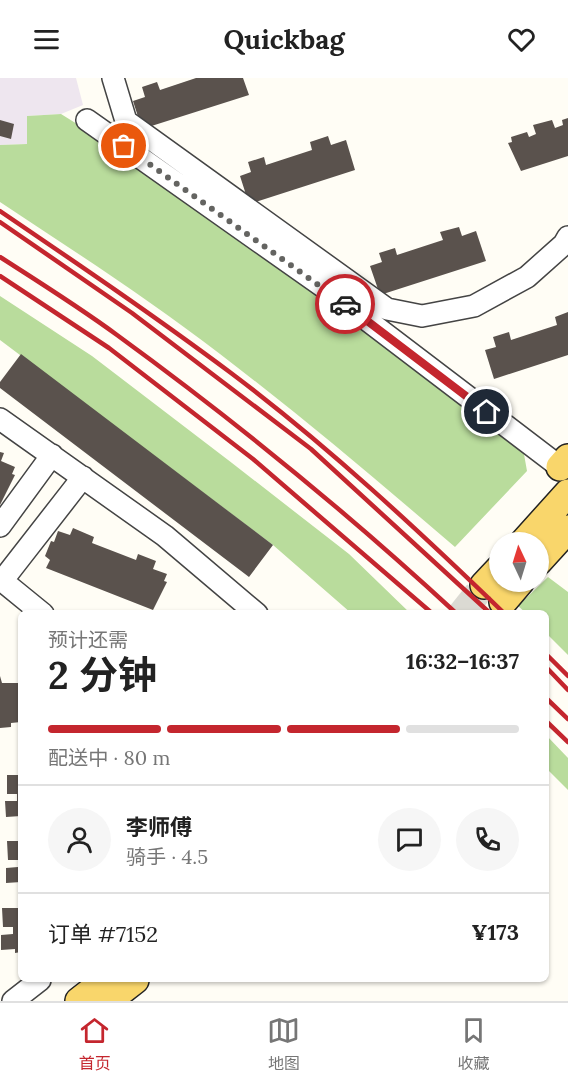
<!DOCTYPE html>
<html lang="zh">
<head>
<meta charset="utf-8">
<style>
  :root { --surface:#fff; --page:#f6f6f6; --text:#222; --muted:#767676; --line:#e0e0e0; --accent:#c4262e }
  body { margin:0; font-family:Lora,"Noto Sans SC",serif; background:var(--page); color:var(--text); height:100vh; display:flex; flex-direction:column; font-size:22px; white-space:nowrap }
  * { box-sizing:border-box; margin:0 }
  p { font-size:20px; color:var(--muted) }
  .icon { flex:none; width:33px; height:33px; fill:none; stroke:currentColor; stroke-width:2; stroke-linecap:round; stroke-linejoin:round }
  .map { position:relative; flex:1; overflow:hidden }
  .panel { position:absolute; left:18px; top:532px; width:531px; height:372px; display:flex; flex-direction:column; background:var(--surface); border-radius:9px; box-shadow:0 2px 4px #0004 }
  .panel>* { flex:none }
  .needle { width:39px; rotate:356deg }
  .controls { position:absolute; left:489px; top:454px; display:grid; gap:12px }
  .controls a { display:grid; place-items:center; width:60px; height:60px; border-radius:50%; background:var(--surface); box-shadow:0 2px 4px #0004; font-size:30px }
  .pin { position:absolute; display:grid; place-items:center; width:51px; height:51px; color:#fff; margin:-26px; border:3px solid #fff; border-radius:50%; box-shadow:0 2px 6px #0007 }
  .courier { position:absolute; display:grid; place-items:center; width:60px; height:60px; margin:-30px; border:4px solid #c4262e; border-radius:50%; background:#fff; color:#222; box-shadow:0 2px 8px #0007 }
  .head em { font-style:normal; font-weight:700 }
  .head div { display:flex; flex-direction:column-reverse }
  .head { display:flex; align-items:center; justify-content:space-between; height:102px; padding:0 30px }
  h1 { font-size:39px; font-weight:700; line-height:45px }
  .bar { display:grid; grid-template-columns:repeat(4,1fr); gap:9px 6px; align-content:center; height:72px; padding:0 30px }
  .bar i { height:8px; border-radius:4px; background:var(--line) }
  .bar .current { background:var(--accent) }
  .bar p { grid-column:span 4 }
  .line { display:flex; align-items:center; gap:15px; padding:0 30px; border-top:2px solid var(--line) }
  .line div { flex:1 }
  .round { display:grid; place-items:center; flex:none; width:63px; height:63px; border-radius:32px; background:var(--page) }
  header { display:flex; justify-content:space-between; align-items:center; height:78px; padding:0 30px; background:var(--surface); font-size:27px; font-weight:700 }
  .tab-bar { display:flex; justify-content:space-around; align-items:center; height:84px; border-top:2px solid var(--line); background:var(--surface); font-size:16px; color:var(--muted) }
  .tab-bar a { display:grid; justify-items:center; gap:3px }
  .tab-bar .current { color:var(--accent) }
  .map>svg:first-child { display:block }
  .industrial { fill:#eee6ef }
  .forest { fill:#b9dc9c }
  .building { fill:#5a524d }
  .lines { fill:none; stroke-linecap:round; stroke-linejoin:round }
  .major-tunnel { stroke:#dbdad3; stroke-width:27; stroke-dasharray:27 14; stroke-linecap:butt }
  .minor-casing { stroke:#444; stroke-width:24 }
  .major-casing { stroke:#222; stroke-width:30 }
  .minor { stroke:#fff; stroke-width:21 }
  .major { stroke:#f9d66b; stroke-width:27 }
  .rail { stroke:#c4262e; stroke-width:4.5 }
  .done { stroke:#646461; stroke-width:6; stroke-dasharray:0 10.8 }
  .route { stroke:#c4262e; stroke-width:8 }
</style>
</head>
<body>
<header><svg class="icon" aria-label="menu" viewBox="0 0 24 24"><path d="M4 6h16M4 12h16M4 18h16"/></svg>Quickbag<svg class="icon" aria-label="heart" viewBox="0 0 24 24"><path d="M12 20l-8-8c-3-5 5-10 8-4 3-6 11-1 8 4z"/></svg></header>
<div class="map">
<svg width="568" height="923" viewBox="0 0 568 923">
  <rect width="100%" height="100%" fill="#fffdf5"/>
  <!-- industrial -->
  <path class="industrial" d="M0,0h76l7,27 -22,9 -34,2v28l-27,1z"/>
  <!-- forest -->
  <path class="forest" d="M61,36l146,91 315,238 5,28 -72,76c-77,-66 -154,-131 -235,-193 -70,-54 -146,-103 -220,-152v-57l27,-1v-28z
    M0,218l92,60 140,107 117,91 61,59h-59l-78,-68 -273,-205z
    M548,499l20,15v63l-22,-22v-19l-20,-1 -8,-7z
    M546,657l22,23v32l-22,-22z"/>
  <!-- building -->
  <path class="building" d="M196,0h47l6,17 -107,34 -9,-28 12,-4 -3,-10 15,-5 3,8z
    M568,40v38l-47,15 -13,-28 4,-1 -1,-5 16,-5 2,5 7,-3 -3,-9 19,-5 3,8 8,-3 -1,-5z
    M0,42l14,4 -3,15 -11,-3z
    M328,58l3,9 15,-5 9,30 -106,34 -9,-28 11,-4 -3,-10 16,-5 2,8 46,-15 -2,-8z
    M459,149l3,9 14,-5 10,30 -106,34 -10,-29 12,-4 -3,-9 16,-5 2,7 46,-15 -3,-8z
    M568,234v43l-74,24 -9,-29 11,-3 -3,-10 16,-5 2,8 46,-15 -2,-8z
    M21,276l252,191 -24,32 -249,-189v-6z
    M0,374l4,1 -3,8 14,6 -3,7 3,1 -15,30z
    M73,450l21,9 -2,6 44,17 2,-6 18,7 -3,8 14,5 -3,7 3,1 -14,28 -107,-42 4,-8 -5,-4 6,-15 3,1 4,-11 12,4z
    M0,598l2,7h19v39l-10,1v4l-11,1z
    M7,697h14v41l-15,1 -1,-16h12v-7h-10z
    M7,763h14v41l-15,1v-15l12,-1v-7h-10z
    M2,830h19v44l-6,1v-4l-14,1v-15l12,-1v-7h-10z"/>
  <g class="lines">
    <!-- major-tunnel -->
    <path class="major-tunnel" d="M461,536l23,-29"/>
    <defs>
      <path id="minor" d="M113,0l13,43 261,188 35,7 52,-10 53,-29 37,-33 4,-7
        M87,42l238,168 235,179
        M0,341l165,117 92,78
        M0,448l52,-71
        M0,501l43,35
        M2,503l81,-104
        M13,923l27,-21"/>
      <path id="major" d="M560,389l8,-9
        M523,465l45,-50
        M538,484l30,-33
        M484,507l16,-17
        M503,524l17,-20
        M79,923l27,-21
        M108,923l27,-21"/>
    </defs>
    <!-- minor casing -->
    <use href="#minor" class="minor-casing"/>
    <!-- major casing -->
    <use href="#major" class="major-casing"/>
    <!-- minor -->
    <use href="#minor" class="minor"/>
    <!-- major -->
    <use href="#major" class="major"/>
    <!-- rail -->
    <path class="rail" d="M0,133c78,53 156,106 231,162 97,73 187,157 274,241
      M0,144l132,91 179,136 180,165
      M0,179c39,25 79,50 117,78 118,86 232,179 340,279
      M0,198l109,72 144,111 180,155
      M546,576l22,22
      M546,589l22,23
      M546,620l22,21
      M546,643l22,21"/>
  </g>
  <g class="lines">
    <!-- done -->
    <path class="done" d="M124,68l221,158"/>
    <!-- route -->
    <path class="route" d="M345,226l142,108"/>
  </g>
</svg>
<div class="controls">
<a><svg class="needle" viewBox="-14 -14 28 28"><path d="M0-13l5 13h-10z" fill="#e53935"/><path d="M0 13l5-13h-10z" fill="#767676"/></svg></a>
</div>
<div class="pin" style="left:124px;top:68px;background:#ea580c"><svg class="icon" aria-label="bag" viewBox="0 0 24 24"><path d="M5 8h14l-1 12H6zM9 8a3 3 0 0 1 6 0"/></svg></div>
<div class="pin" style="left:487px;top:334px;background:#1f2937"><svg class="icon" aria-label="home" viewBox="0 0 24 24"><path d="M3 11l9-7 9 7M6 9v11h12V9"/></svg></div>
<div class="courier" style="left:345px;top:226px"><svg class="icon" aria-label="car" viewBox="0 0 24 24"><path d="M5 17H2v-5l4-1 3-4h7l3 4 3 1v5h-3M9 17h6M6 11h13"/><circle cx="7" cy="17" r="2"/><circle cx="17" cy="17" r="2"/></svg></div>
<section class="panel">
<div class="head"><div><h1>2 分钟</h1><p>预计还需</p></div><em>16:32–16:37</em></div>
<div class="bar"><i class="current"></i><i class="current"></i><i class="current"></i><i></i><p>配送中 · 80 m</p></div>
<div class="line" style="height:108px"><a class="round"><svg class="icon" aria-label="person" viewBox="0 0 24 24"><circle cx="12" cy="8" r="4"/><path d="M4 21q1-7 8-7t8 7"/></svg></a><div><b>李师傅</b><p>骑手 · 4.5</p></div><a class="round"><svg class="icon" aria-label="chat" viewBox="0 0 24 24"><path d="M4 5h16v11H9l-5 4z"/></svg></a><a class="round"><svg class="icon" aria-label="phone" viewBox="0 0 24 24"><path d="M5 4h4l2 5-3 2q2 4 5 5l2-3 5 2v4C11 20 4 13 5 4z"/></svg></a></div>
<div class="line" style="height:78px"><div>订单 #7152</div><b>¥173</b></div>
</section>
</div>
<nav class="tab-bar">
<a class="current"><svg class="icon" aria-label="home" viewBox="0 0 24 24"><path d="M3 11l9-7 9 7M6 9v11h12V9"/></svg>首页</a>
<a><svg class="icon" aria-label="map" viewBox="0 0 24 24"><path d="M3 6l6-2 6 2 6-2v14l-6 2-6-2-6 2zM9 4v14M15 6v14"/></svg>地图</a>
<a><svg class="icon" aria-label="saved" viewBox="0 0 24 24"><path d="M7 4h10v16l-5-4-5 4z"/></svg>收藏</a>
</nav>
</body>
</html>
